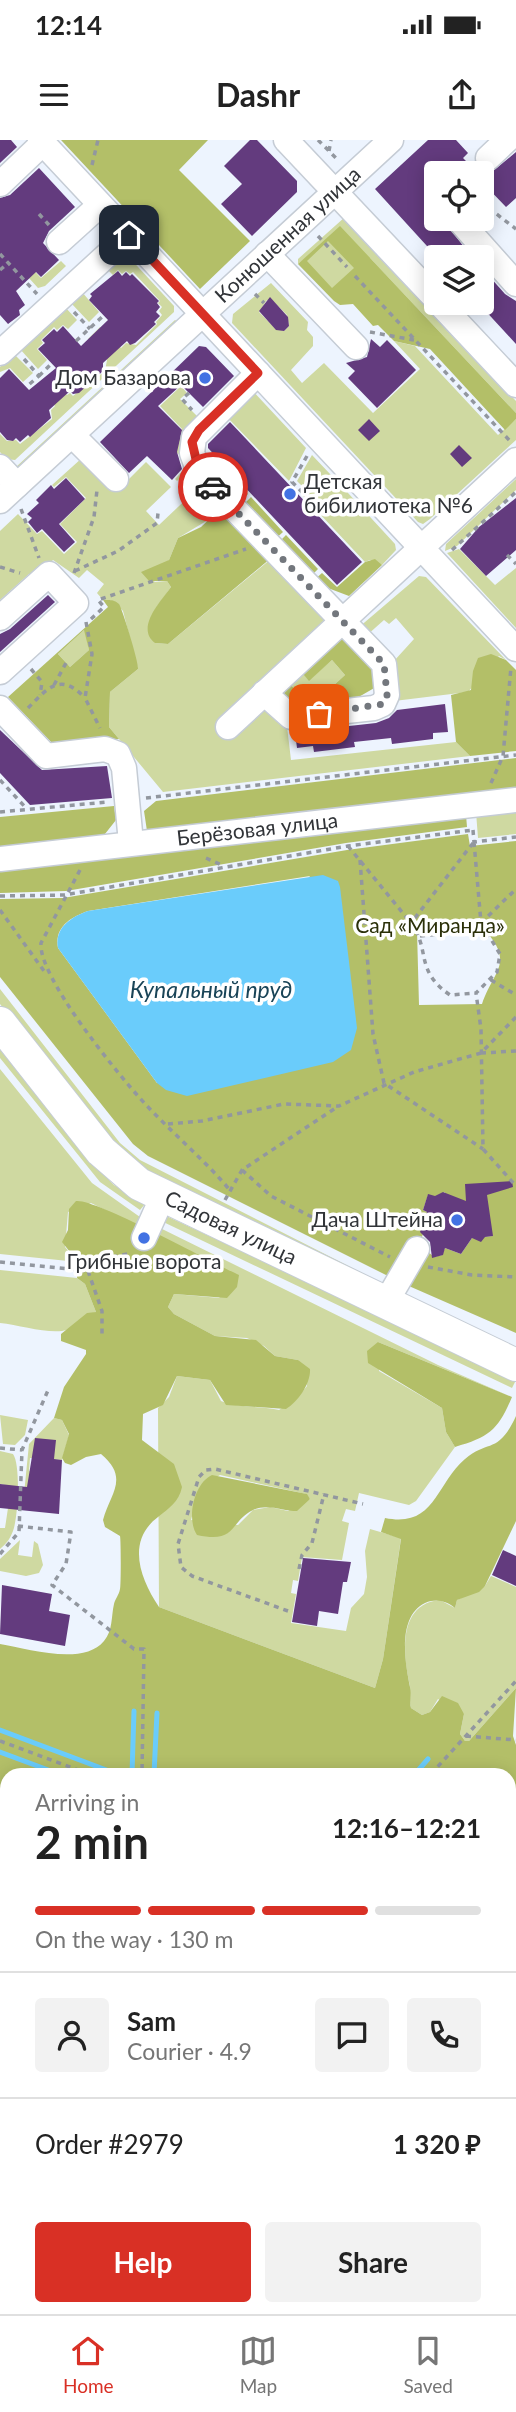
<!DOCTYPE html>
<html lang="en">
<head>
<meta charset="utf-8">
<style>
  :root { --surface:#fff; --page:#f2f2f2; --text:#222; --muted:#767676; --line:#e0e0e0; --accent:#d93025 }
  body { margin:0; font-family:Lato,sans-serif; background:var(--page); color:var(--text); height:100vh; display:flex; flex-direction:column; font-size:26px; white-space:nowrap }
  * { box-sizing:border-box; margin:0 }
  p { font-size:23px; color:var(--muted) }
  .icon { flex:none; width:38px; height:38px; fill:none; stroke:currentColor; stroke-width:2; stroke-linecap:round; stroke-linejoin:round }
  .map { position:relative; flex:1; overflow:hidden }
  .drawer { position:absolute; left:0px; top:1628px; width:516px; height:548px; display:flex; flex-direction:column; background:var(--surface); border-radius:21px 21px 0 0; box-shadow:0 4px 18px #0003 }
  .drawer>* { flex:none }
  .tools { position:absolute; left:424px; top:21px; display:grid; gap:14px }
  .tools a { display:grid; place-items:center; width:70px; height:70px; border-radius:7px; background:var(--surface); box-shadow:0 4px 18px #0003; font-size:35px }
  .pin { position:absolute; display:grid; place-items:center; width:60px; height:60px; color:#fff; margin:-30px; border-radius:14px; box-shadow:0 4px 10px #0006 }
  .courier { position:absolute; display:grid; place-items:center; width:70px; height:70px; margin:-35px; border:5px solid #d93025; border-radius:50%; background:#fff; color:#222; box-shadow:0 2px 9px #0007 }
  .summary em { font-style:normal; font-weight:700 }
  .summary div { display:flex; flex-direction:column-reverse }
  .summary { display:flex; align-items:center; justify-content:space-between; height:119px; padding:0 35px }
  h1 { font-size:46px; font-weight:700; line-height:52px }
  .bar { display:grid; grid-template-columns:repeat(4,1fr); gap:10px 7px; align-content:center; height:84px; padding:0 35px }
  .bar i { height:9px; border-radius:5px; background:var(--line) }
  .bar .on { background:var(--accent) }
  .bar p { grid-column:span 4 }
  .line { display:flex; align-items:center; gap:18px; padding:0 35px; border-top:2px solid var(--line) }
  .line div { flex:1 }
  .round { display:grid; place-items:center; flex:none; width:74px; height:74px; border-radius:7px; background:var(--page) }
  .cta { display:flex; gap:14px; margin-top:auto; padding:14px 35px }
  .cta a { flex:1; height:80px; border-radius:7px; background:var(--accent); color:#fff; font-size:28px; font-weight:700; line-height:80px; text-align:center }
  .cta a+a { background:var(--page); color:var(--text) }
  .status { display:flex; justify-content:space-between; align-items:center; height:49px; padding:0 35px; background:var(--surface); direction:ltr }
  .status svg { height:19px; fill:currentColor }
  header { display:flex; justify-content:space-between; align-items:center; height:91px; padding:0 35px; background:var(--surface); font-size:32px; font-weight:700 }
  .tabs { display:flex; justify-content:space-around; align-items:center; height:98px; border-top:2px solid var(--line); background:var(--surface); font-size:19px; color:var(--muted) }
  .tabs a { display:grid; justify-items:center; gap:4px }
  .tabs .on { color:var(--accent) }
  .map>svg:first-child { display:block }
  .green { fill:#cfd9a1; fill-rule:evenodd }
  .forest { fill:#b3bf68; fill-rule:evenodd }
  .water { fill:#6accfb }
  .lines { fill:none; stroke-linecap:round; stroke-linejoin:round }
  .stream { stroke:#6accfb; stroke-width:5 }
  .building { fill:#633b7e }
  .minor-casing { stroke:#c5ccd5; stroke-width:27 }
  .major-casing { stroke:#c5ccd5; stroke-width:34 }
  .path { stroke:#92979f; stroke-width:3.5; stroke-dasharray:5 5; stroke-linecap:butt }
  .minor { stroke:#fff; stroke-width:24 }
  .major { stroke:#fff; stroke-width:32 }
  .done { stroke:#73777d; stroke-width:7; stroke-dasharray:0 12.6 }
  .route { stroke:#d93025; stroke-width:9 }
  .poi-dot { fill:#4272e3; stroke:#fff; stroke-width:2.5 }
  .labels { text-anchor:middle; stroke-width:7; stroke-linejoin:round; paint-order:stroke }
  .street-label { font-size:21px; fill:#313438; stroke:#fff }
  .poi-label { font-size:21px; fill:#313438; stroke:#fff; text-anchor:end }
  .park-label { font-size:21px; fill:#2b3009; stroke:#fff }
  .water-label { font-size:23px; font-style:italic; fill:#194457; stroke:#fff }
</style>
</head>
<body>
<div class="status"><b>12:14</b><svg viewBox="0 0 49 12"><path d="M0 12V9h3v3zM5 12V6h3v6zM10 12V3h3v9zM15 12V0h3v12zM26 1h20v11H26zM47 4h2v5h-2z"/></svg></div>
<header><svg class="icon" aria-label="menu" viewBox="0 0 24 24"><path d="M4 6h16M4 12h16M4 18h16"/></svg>Dashr<svg class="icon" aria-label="share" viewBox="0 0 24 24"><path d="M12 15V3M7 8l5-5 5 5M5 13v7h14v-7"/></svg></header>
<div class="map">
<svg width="516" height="2174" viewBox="0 0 516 2174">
  <rect width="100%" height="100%" fill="#edf4fe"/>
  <!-- green -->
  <path class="green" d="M345,77l171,184v12l-146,-155 -37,34 -30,-32 -5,4v-5z
    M0,106l14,3 27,29 20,-17 5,5 -21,20 -7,2z
    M127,115l47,51v6l-159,148 -9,-1 -6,-7v-18l7,7 9,-1 4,4 32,-25 -1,-9 4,-4 -17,-20 11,-11 18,20 3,-2 3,3 32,-25 2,-11 -19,-21 12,-12 21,21 5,-5 10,2 21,-21 -1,-2 6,-7 -3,-4 3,-4 -4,-4 2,-2 -27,-29 -3,2 -4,-3 -4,3 -4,-4 -5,5 -6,-6z
    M271,143l37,39 -1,8 6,7v9l-22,24 11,13 22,-20 49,50 47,-44 -26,-28 21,5 83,89 18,-16v21l-86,79 -7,5 -5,-2 -186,-199 1,-9zM267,160h5l15,15 2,11 -5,5 -10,-4 -15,-15z
    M82,152l17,20 -10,10 -18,-19z
    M65,167l12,13 -9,9 -5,-4 -6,5 -3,-3 -13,13 2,3 -6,6 10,11 -9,9 -18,-20z
    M175,180l4,3 -160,147 -3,-3z
    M14,214l19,19 -10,9 -13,-14 -10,4v-5z
    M181,246l6,7 -7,6 21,21 -12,49 -12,12 -2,-2 14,-15 -16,-15 9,-20 -22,-23z
    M251,249l55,59 -17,33 -65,-67z
    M312,315l19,20 -28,12 -6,-6z
    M82,318l34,34 30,-30 25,25 -25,24 13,14 38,-36 8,9 -9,9 12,13 -30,18 -9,22 -15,22 13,-1 4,6c-17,25 -23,24 -16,56l13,1 104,-86 59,62 -65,81 20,17 5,42 165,-18 14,14 -307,36 -54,-65 1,-35 28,-23 -15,-58 -9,-10 -11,-1 -6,-7 7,-9 -17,-14 -8,8 -26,-18 -17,16 -7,-2 -29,26v-69l18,-17 19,20 5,-3 22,23 13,-12 -17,-18 26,-26 -20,-21 -12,10 -2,-2z
    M516,339v11l-59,56 -12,5 1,-7z
    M337,341l58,63 1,6 -14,15 -12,-5 -5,2 -62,-66z
    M459,409l36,36 21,-17v60l-69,-75z
    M419,436l7,1 80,83 -7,-4 -31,36 -74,9v-40l20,-22 -18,-21 -7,6 -5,-4 -18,16 -8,-8z
    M85,489l4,21 -19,17 -12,-13z
    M332,520l13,15 -24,22 -18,2 -12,-14 12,-11 6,6z
    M516,668v26l-38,4 -2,-26z
    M0,849l120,154 20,17 246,125 -3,6 -226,-109 -44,-35 -113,-143z
    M0,904l101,128 13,13 31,19 -5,6 -40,-28 -100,-124z
    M0,929l92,114 55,39 -3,7 -53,-26 -23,9 -3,35 13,15 -78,-8z
    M160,1073l356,167 -4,8 -355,-169z
    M154,1085l284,140 74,32 -134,-55 1,29 63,37 4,24 9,15 -39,54 -7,4 -50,-12 -4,18 -9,-2 -4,12 7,2 -7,37 -40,-3 -4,24 -5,-1 -2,13 5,1 -5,29 55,8 5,-23 13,-14 3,-17 -2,-26 5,-22 31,9 -18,121 -8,29 -216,-81 -1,-199 11,-11 8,-21 33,4 11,21c20,8 37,4 58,9l17,-11 11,-13 -9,-26 -23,-4 -11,-10 -17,-8 -32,-2 -41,-22 -6,-7 6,-13 46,4 -66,-64zM220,1335l86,19 4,5 -22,12 -18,-4 -17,3 -15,15 -47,-5 9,-33z
    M0,1130l77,8 8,6 11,28c-12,4 -20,17 -34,19 -18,2 -43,-6 -62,-8z
    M0,1275l28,5 -3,15 -10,10 -12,-1z
    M54,1278l8,2 7,15 -7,25 -32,-2 -1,13 3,1 -9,32 6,-60z
    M0,1311l13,3c8,11 5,64 0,77 -3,8 -7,13 -13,18v-21h5l3,-20 -3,-23 -5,-1z
    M20,1400l-2,15 14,2 2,-16 4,3 5,21 -4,8 -13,3 -26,-5v-12z
    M491,1436l25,11v101l-47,53h-4l-5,-7 4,-20 -26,-15 -8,13 -8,3 -11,-7c-2,-7 0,-14 -1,-22 -7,-31 -13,-82 30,-86l15,8 2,-8 28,-14z"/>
  <!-- forest -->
  <path class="forest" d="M61,0h147l-29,30 71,71 -50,48z
    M340,86l176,187v6l-11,11 -75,-81 -36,-8 -16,-16 -5,1 -20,-22 -13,1 -6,-4 -36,-37zM328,101l26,27 -22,20 -25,-27z
    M216,321l32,33 -12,11 -22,-32z
    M251,357l32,35 -11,10 -32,-34z
    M220,369l51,49 -103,86 -13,-1c-20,-15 6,-42 16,-56l-4,-6h-18l-8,-9 28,-12 9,-22 23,-11z
    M286,395l32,34 -10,10 -32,-34z
    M375,419l7,6 -33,31 -37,-14 10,-9 15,14 28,-25z
    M103,460c6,0 11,-1 16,4 3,4 20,59 19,65l-28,23 -1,35 10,12 -65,6 -46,-48 100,-90zM84,490l5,20 -19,17 -12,-13z
    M342,491l35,37 -1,19 -33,19 -45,7 -25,-18zM332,520l13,15 -24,22 -7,-8 -11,10 -12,-14 12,-11 6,7z
    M491,514l15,6 10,10v81l-46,5 -14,-14 -5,-47 20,-5 2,-19 5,-13z
    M516,618v34l-369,39 -3,-20 12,-10z
    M114,666l2,14 -15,19 -101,12v-34z
    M466,675l1,12 -121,16 -280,48 -66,2v-26z
    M468,694l2,12 46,-5v492l-114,-50 -254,-127 -15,-12 -133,-167v-78l63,-1 284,-48zM310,736l-153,207 -99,-135c-4,-21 13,-31 30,-37zM480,778l2,9c34,36 12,42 0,77l-63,1 -2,-74 3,-4zM444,1052l49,44 -21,2 -11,16 -16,-6 -3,7 -8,2 -9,-8 3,-7 -6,-5 2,-7 -3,-1 6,-17 -4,-2 5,-15 10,3z
    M76,1061c19,-3 137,62 163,74l-2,12 -10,11 -53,-4 -6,13 6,7 41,22 41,4 19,16 23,4 12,9c1,14 -12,33 -24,40l-60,-4 -16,-25 -33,-4 -14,29 -20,9 -1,26 32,24 8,23c-3,15 -13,21 -24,30 -32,24 -18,62 1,90l216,81 8,-29 18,-120 -20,-7 4,-14c50,10 50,-33 80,-59 24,-20 33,-4 51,-43v105l-31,65 -6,6 -22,8 -2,8c-9,-7 -18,-10 -30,-5 -28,14 -20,59 -15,84 2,7 -1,14 1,21l11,7 8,-3 12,-16 16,7 6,11 -4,20 5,7h4l47,-53 -3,48 3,9v569h-516v-670c28,5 84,22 104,-3 9,-11 7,-24 10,-37 1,-5 5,-9 6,-15 1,-3 1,-49 0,-53l-15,-9 -2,-7c7,-26 27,-42 -2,-66l-15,3 -15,8 -6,-2 -3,-5 7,-24 -7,-14 -8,-2 10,-31 22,-33v-4l-25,-9v-7l26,-21 9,-1 -11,-28 -8,-6 1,-16 -16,-20 6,-12 1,-21zM7,1634h502v534h-502z
    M378,1202l134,55c-14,33 -22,40 -57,50l-9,-15 -4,-24 -74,-45 -1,-12z
    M212,1335l95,19 3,5 -13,12c-14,0 -30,-8 -44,-1 -24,12 -16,34 -56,25 -11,-16 -3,-52 15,-60z"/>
  <!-- water -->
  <path class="water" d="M323,735l15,6 2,6 17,141 -6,22 -18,12 -146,34 -21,-6 -9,-7 -99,-135c-4,-20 13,-31 30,-37z"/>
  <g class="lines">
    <!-- stream -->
    <path class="stream" d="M0,1590l117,44
      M0,1612l59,22
      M132,1634l2,-63
      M154,1634l3,-61
      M415,1634l13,-15
      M509,1689l7,-2
      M0,1707l7,1
      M0,1755l7,-6
      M0,1775l7,3
      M509,1783l7,2
      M509,1805l7,2
      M509,1859l7,4
      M0,1902l7,2
      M0,1920l7,2
      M0,1991l7,-3
      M509,1998l7,-2
      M509,2050l7,2
      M0,2089l7,-8
      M0,2115l7,-8
      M509,2146l7,-2
      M139,2168v6
      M158,2168v6
      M256,2168l2,6
      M465,2174l1,-6"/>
  </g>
  <!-- building -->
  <path class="building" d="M0,0h11l6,7 -17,16z
    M250,0h7l40,41v11l-45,44 -31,-32 21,-20 -18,-18z
    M428,0h28l12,13 -5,5 5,5 -11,10h-21v9l-9,8 9,10v19h6l30,38h-35l-62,-68z
    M516,12v46l-10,9 -25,-26z
    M39,28l36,39 -26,24 -6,12 16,17 -18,17 -5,-5 -20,19 9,14 -6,5 1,5 -12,9 -8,-9v-117l10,-3z
    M481,127l24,27 11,7v43l-35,-38z
    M118,131l4,5 4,-4 4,4 2,-2 27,27 -2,2 3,4 -4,5 4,4 -6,6 2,2 -21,19 -5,2 -3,-4 -24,22v8l-24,22 -6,1 -3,-3 -21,19 2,8 -21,19 -2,-2 -8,7 -4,-4 -3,3 -6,-1 -7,-8v-54l9,-9 20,21 27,-22 -18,-19 7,-6 -3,-3 12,-11 3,3 6,-6 18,20 27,-26 -19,-20 3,-4 -2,-2z
    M270,157l18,20 1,9 -5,5 -8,-1 -17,-19z
    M371,199l9,8 7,-7 29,30 -39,38 -29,-30 7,-7 -9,-8 21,-6z
    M199,206l7,1 28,29 -31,31 -22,-22 -23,21 24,24 -5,22 5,17 -10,11 -25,-24 -18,17 -29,-31z
    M369,279l11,12 -11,10 -11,-11z
    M230,282l132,140 -25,23 -129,-137v-4z
    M459,305l13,13 -10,9 -12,-13z
    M66,338l19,21 -26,25 16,18 -11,10 -22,-23 -5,4 -9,-11 4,-4 -5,-4 12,-11 -3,-3 15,-15 3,4z
    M516,358v52l-30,26 -26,-27 19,-22z
    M48,455l7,7 -55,50v-18l10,-5z
    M445,564l3,28 -15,1v6l-41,5 -1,-6 -37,4 1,5 -41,5 -1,-6 -16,2 -2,-16 81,-9 13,-5 8,-8z
    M0,590l42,40 65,-4 5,32 -82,7 -30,-32z
    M512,1041l1,6 -26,8 6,41 -8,1 -4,5 -9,-4 -11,16 -16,-6 -2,7 -11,3 -2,-16 -10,-10 7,-20 -4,-2 5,-16 7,2 8,-4 23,9 -1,-17z
    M35,1298l21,2 -2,19 8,1 -3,54 -59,-6v-24l27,3z
    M503,1410l13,6v30l-24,-11z
    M303,1418l48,4 -4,20h-4l-5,32 -19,-3 -2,15 -25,-4z
    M2,1445l50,9 -3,17 21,4 -5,31 -65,-12z"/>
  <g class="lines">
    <defs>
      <g id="minor">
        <path d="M40,0l476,509"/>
        <path d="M286,0l150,159"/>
        <path d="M488,18l19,-18"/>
        <path d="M0,44l43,-41"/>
        <path d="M458,79l58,65"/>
        <path d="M59,102l41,-37"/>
        <path d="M267,114l89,93"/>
        <path d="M439,163l77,82"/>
        <path d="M0,213l129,-118"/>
        <path d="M258,233l-64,64 -2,16 7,19 185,192 3,31 -4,9 -9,4 -83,9 -27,-24"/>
        <path d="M72,295l44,44"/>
        <path d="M0,327l17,18"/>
        <path id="s1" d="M0,361l391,-361"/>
        <path d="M0,478l49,-44 27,29 -76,69"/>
        <path d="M0,568l46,48 59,-7 13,5 6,14 7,75"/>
        <path d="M228,587l288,-267"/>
        <path id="s2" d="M0,719l516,-59"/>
        <path d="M144,1098l18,-40"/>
        <path d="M385,1164l32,-55"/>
      </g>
      <g id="major">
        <path id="s3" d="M0,883l101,128 38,33 377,181"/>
      </g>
    </defs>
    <!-- minor casing -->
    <use href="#minor" class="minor-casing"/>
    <!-- major casing -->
    <use href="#major" class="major-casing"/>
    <!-- path -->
    <path class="path" d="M318,0l21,21
      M329,11l2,-11
      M92,25l6,-25
      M481,62l35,27
      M39,74l10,11
      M318,96l29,31
      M0,114l37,40
      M0,130l8,-7
      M355,136l156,166
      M255,154l9,9
      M74,172l16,17
      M370,192l44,8
      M76,201l27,-25
      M24,219l15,17 -13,11
      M39,236l13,-13
      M189,253l-7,6 10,11
      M307,316l-15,26 10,10 29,-13
      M21,369l18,49
      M452,410l64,-58
      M507,415l9,9
      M0,427l20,6
      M75,431l43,-20 39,-28 1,-10
      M74,433l20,-56 3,-27
      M91,479l13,-12 -6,-7 148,-51
      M86,482l6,32 -7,44 15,30
      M31,529l11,13 -2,13
      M54,545l12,-22
      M28,568c19,-19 32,-37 57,-10
      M0,640l27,29
      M491,643l12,-27 8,-89
      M146,658l370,-43
      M0,672l107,-10
      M473,690l1,12 42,-5
      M474,702l7,81 -5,7 13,6 11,18 -3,18 -21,21 5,36 2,120 33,37
      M473,703l-62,80c20,27 3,47 39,72l26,-2
      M348,706l63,77
      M206,718l18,8
      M360,720l13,174 11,49 99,66
      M80,730l-39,73c-3,33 73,126 97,153 29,33 63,60 91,93
      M0,756l64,-1 284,-49 125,-16
      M0,770l44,61
      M481,783l35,-34
      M420,796l56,-6
      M491,840l25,15
      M481,913l35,-2
      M168,984l34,-3 82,-17 55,2 75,-34 67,-19 35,-36
      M242,1030l29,26 119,61
      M225,1060l17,-30 95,-63
      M0,1122l88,9
      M428,1127l44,8 44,2
      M88,1131l14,40v24
      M88,1131l9,-11 35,-7
      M0,1308l22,2
      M18,1386l53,6 -5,32 -14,21 82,64h10l-2,125
      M0,1414l19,-22 3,-82 27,-62
      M299,1429l3,-14 10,-12 12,-49
      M288,1471l-96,-35 -11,-9 -3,-23 21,-67 7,-7 9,-1 148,35
      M466,1596l50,4
      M0,1601l89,33
      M431,1634l85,-93
      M509,1794l7,2
      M0,1911l7,2
      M511,2019l5,5
      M0,2102l7,-8
      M148,2168l1,6"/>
    <!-- minor -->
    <use href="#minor" class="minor"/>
    <!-- major -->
    <use href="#major" class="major"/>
  </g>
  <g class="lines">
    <!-- done -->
    <path class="done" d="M213,347l171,177 3,31 -4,9 -64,10"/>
    <!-- route -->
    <path class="route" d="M129,95l129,138 -59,57 -7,12 7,30 14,15"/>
  </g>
  <!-- markers -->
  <g class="poi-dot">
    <circle cx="205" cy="238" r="7"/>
    <circle cx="290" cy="354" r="7"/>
    <circle cx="457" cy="1080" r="7"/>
    <circle cx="144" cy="1098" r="7"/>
  </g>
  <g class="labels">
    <!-- street labels -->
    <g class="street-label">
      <text dy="7" stroke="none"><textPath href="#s1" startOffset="392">Конюшенная улица</textPath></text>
      <text dy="7" stroke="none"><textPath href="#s2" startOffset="259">Берёзовая улица</textPath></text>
      <text dy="7" stroke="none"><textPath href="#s3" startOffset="315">Садовая улица</textPath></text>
    </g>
    <!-- poi labels -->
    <g class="poi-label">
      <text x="191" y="245">Дом Базарова</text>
      <text x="304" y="349" text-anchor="start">Детская<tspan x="304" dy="24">бибилиотека №6</tspan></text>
      <text x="443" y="1087">Дача Штейна</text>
      <text x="144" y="1129" text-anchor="middle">Грибные ворота</text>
    </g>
    <!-- park labels -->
    <g class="park-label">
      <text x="430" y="793">Сад «Миранда»</text>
    </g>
    <!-- water labels -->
    <g class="water-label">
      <text x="211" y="858">Купальный пруд</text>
    </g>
  </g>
</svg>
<div class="tools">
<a><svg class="icon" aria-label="locate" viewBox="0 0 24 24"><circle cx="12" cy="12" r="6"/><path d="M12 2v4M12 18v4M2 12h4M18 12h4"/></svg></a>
<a><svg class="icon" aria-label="layers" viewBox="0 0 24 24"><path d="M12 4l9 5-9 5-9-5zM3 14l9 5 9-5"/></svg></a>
</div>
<div class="pin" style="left:319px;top:574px;background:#ea580c"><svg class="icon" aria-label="bag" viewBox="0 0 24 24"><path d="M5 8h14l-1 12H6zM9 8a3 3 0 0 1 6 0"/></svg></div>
<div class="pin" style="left:129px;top:95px;background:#1f2937"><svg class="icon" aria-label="home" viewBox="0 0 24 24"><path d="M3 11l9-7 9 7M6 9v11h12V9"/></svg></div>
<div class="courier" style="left:213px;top:347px"><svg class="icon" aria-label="car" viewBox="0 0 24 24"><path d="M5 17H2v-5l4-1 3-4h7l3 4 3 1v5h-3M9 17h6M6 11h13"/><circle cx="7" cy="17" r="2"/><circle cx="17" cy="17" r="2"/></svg></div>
<section class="drawer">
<div class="summary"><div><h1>2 min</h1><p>Arriving in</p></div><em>12:16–12:21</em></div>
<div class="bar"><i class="on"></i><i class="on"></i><i class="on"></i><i></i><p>On the way · 130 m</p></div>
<div class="line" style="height:126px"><a class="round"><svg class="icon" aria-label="person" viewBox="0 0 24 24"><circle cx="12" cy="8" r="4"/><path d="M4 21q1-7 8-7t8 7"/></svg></a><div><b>Sam</b><p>Courier · 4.9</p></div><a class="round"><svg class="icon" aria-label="chat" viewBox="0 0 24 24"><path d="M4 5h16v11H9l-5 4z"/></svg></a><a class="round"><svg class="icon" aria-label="phone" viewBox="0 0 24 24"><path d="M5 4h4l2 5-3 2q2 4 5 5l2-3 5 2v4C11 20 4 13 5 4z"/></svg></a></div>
<div class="line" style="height:91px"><div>Order #2979</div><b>1 320 ₽</b></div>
<div class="cta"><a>Help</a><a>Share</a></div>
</section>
</div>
<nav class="tabs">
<a class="on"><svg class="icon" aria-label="home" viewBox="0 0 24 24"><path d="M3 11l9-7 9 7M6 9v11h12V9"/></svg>Home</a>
<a><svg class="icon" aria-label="map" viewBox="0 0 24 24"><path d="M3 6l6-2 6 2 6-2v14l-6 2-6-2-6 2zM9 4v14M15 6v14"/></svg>Map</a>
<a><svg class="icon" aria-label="saved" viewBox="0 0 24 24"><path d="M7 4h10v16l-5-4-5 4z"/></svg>Saved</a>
</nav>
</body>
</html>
